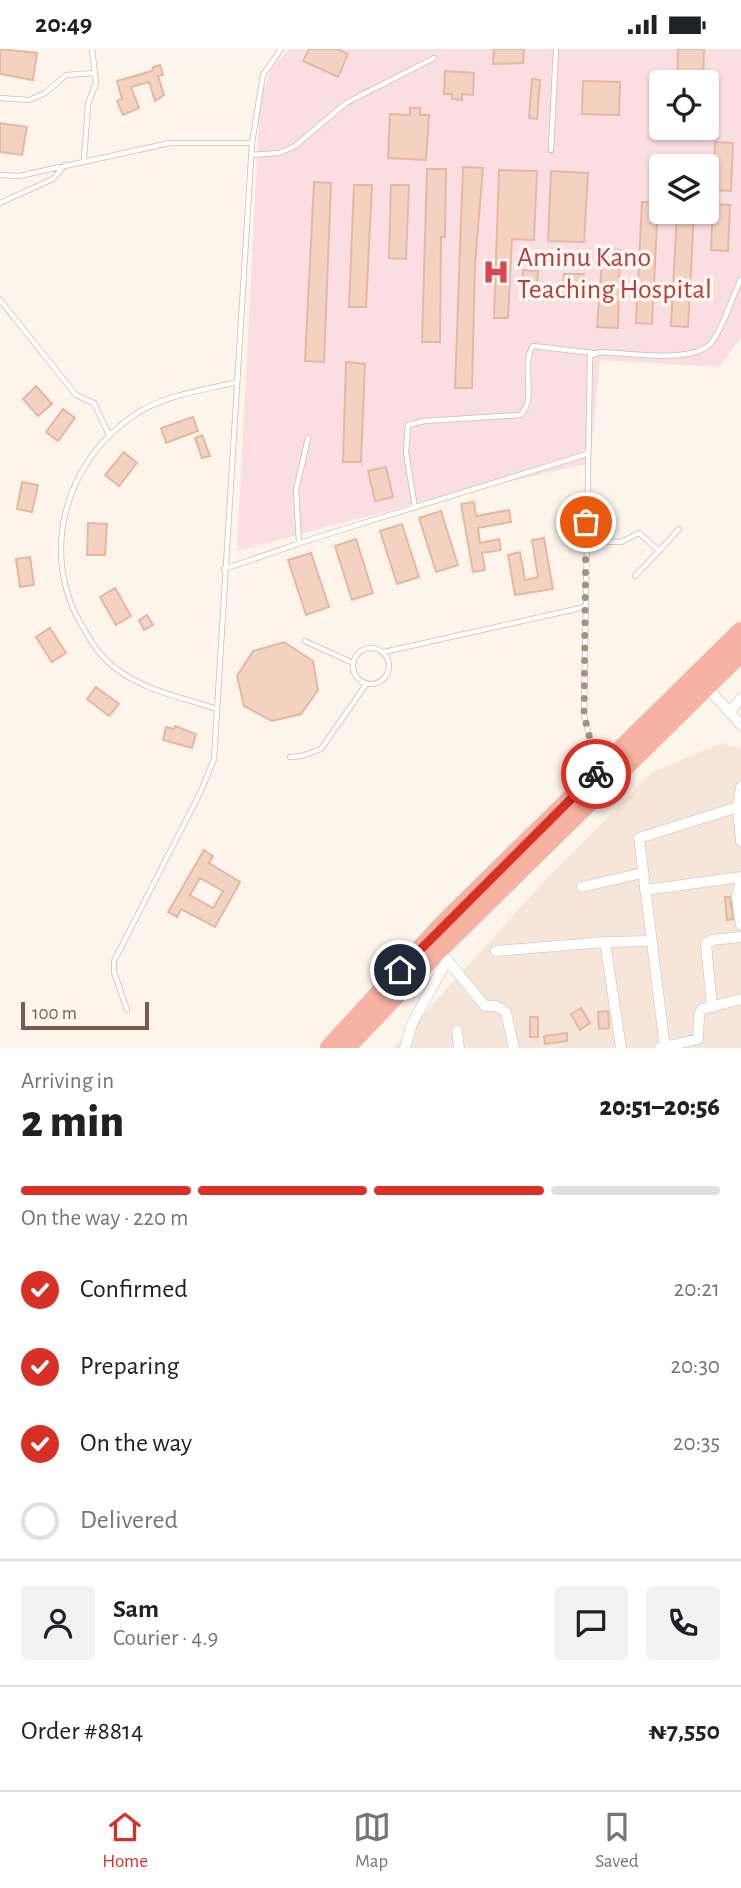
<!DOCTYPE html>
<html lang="en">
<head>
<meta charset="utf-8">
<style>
  :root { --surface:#fff; --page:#f2f2f2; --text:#202124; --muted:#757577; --line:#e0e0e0; --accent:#d93025 }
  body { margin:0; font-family:"Alegreya Sans",sans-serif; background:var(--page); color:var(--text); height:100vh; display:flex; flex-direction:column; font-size:26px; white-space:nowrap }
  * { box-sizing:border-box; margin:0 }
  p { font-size:23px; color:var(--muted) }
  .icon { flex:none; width:38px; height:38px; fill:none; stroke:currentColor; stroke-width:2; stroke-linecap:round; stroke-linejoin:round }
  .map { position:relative; height:999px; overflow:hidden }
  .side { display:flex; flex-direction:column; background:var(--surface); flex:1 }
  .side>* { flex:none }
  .controls { position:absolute; left:649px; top:21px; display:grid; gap:14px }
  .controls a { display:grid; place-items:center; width:70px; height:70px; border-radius:7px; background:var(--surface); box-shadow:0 2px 5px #0004; font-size:35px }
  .scale { position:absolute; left:21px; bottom:18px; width:128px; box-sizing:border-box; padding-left:7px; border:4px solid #795a4c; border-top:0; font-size:19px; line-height:24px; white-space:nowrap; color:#795a4c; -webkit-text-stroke:5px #fff9f2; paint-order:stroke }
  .pin { position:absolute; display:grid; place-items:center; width:60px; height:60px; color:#fff; margin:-30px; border:4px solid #fff; border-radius:50%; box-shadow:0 2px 7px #0007 }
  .courier { position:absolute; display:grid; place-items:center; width:70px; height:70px; margin:-35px; border:5px solid #d93025; border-radius:50%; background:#fff; color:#222; box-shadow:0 2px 9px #0007 }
  .summary em { font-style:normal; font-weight:800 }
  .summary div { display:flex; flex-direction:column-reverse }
  .summary { display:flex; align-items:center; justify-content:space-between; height:119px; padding:0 21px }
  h1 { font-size:46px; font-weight:800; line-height:52px }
  .bar { display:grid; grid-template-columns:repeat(4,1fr); gap:10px 7px; align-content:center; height:84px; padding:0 21px }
  .bar i { height:9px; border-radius:5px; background:var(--line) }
  .bar .on { background:var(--accent) }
  .bar p { grid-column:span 4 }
  .line { display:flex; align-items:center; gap:18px; padding:0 21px; border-top:2px solid var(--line) }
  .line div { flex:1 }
  .round { display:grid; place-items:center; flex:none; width:74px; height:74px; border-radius:7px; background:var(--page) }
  ol { padding:0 21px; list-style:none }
  li { display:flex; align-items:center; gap:21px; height:77px }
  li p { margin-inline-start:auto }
  li .icon { padding:7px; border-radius:50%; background:var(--accent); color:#fff; stroke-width:4 }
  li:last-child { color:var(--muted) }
  li i { width:38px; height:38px; border:4px solid var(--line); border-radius:50% }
  .status { display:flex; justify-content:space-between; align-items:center; height:49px; padding:0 35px; background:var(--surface); direction:ltr }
  .status svg { height:19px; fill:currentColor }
  .dock { display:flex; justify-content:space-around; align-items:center; height:98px; border-top:2px solid var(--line); background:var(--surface); font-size:19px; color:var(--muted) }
  .dock a { display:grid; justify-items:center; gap:4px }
  .dock .on { color:var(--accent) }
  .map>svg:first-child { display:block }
  .residential { fill:#f5e6d9 }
  .medical { fill:#fbdee3; fill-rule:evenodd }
  .building { fill:#f3d2c2; stroke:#e6b8a2; stroke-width:2; fill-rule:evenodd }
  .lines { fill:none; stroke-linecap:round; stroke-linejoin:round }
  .lane-casing { stroke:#d0bcaf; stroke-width:6 }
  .street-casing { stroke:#d0bcaf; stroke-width:11 }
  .highway-casing { stroke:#d9d1cd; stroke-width:19 }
  .lane { stroke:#fff; stroke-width:4.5 }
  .street { stroke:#fff; stroke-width:10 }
  .highway { stroke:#f7b3a1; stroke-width:18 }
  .done { stroke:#a79084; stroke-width:7; stroke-dasharray:0 12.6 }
  .route { stroke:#d93025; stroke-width:9 }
  .labels { text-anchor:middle; stroke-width:7; stroke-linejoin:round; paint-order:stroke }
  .health-label { font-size:28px; fill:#be3a42; stroke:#fff9f2; text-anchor:start }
</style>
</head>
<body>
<div class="status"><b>20:49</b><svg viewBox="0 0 49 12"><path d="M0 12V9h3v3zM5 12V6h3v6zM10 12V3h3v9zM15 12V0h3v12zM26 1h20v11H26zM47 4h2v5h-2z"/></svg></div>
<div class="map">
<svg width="741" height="999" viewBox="0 0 741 999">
  <rect width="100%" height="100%" fill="#fdf5eb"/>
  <!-- residential -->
  <path class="residential" d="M721,694l20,6v299h-348l145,-160 113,-115z"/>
  <!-- medical -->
  <path class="medical" d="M289,0h452v289l-22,29 -119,-7 -10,103 -158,36 -195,52 23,-451 12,-33zM662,33h45v46h-45zM662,117h45v46h-45z"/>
  <!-- building -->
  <path class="building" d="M0,0l37,4 -4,27 -33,-6z
    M309,0h28l11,5 -10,23 -35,-16z
    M494,0h30l-1,14 -30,1z
    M678,0h26l-1,33h-26z
    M160,16l3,10 -5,1 6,19 -9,6 -6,-19 -18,5 8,21 -16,7 -6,-14 5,-2 -5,-18 35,-10 1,-4z
    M445,22l29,2 -1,22 -11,-1v6l-10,-1v-5h-8z
    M532,30l8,1 -3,39 -8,-1z
    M583,32l37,1 -1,33 -37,-1z
    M410,59h10v7h9l-3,45 -38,-2 2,-44 20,1z
    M0,74l27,4 -5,28 -22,-3z
    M715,93l18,1 -2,48 -18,-1z
    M463,118l20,1 -8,96 -3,124h-17z
    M427,120h19l-1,68h-4l-1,105h-18z
    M499,121l38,1 -3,69 -22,-1 -4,79h-14z
    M551,122l37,2 -4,69 -36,-1z
    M314,133l17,1 -7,179 -19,-1z
    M354,136h18l-6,122h-17z
    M391,136h18l-3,74 -17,-1z
    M642,153l16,1 -6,121 -16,-1z
    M713,155l17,1 -2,46 -17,-1z
    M677,163h17l-6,115 -17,-1z
    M603,200l17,1 -2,78 -21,-1z
    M523,221l15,1 -1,22 -15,-1z
    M564,225h20l-1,21 -20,-1z
    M346,313l19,2 -4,98h-18z
    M36,337l16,18 -14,12 -15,-17z
    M63,360l12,9 -17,23 -12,-9z
    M193,368l5,14 -32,12 -5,-15z
    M202,386l8,21 -8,2 -7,-20z
    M124,403l13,11 -18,23 -14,-11z
    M386,418l7,30 -18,4 -7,-30z
    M22,433l16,3 -6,27 -15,-3z
    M474,453l2,14 33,-6 2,12 -33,6 2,15 19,-4 2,11 -19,3 3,17 -12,2 -12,-68z
    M441,462l17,54 -22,7 -17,-54z
    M88,474l19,1 -2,31h-18z
    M402,475l17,53 -22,7 -17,-53z
    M544,489l9,51 -38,6 -7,-40 12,-3 5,28 13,-3 -6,-37z
    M356,490l17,54 -21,7 -17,-54z
    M311,504l18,54 -23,8 -18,-55z
    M30,508l4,28 -14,2 -4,-28z
    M115,539l16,28 -15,9 -16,-28z
    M147,566l6,10 -9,5 -5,-10z
    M50,579l16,25 -14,9 -16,-25z
    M284,593l29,19 5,29 -17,24 -29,7 -28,-15 -7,-30 16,-25z
    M96,638l23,17 -10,12 -22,-17z
    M175,677l21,8 -4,14 -29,-8 3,-13 8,2z
    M204,801l9,6 -4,7 31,19 -25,45 -34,-18 -4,8 -9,-5zM200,829l23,13 -10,17 -23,-13z
    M725,848h5l3,22 -6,1z
    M581,959l9,15 -10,7 -9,-16z
    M608,962l1,17 -10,1 -1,-17z
    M530,968h8v20h-8z
    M567,984v8l-22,3 -1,-8z"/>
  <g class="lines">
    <defs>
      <path id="lane" d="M0,49l29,2 16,-7 21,-18 29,-2
        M551,101l5,-101
        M251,106l28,-2 16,-7 51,-43 88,-45
        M84,111l4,-56 8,-21 -4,-34
        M0,126l19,1 151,-33h82
        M0,154l53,-24 12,-14
        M0,251l76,95 18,8 15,32
        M415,459l-9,-56 2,-27 16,-4 96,-6c18,-15 0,-50 13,-69l60,7
        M586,492l35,1 18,-9 20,18 20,-22
        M299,494l-3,-53 12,-52
        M224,520l91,-31 272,-84
        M635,527l24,-25
        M305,592l48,22
        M353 617a18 18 0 1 1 36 0a18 18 0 1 1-36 0Z
        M384,603l201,-45
        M217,660c-33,-11 -71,-18 -99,-39 -16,-11 -25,-25 -34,-41 -46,-72 -20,-169 52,-215 28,-19 69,-24 101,-32
        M290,708l12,-1 19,-7 46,-66
        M603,710l-13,-20 -6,-24 6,-359 10,-4c25,1 94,12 111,-9 12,-14 21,-46 30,-64
        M127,961l-13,-38v-11l87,-170 13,-32 38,-616 11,-68 18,-26"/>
      <path id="street" d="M707,638l34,38
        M730,663l11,-14
        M738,758l3,34
        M741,831l-4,17 4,28
        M582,838l60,-14
        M645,841l96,-13
        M605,893l46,-1
        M439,901l46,56h11l10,6 8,36
        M496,902l109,-9 16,106
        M712,958l-6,-63 6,-4 29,-3
        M457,982l2,17
        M405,999l7,-24 35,-64
        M659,999l39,-9 1,-24 3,-6 39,-10
        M665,999l-26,-210 99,-31 3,-20"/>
      <path id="highway" d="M329,999l113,-123 299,-294
        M346,999l93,-98 302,-297"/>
    </defs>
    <!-- lane casing -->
    <use href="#lane" class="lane-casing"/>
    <!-- street casing -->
    <use href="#street" class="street-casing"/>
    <!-- highway casing -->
    <use href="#highway" class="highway-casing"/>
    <!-- lane -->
    <use href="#lane" class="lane"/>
    <!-- street -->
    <use href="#street" class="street"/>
    <!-- highway -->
    <use href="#highway" class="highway"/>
  </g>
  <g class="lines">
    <!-- done -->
    <path class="done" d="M586,473l-2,193 6,24 16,25 -10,10"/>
    <!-- route -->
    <path class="route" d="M400,921l196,-196"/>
  </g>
  <!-- icons -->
  <defs>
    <symbol id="hospital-bare" viewBox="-9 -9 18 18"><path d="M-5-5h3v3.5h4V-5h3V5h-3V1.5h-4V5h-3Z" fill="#e0444e" stroke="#fff9f2" stroke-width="2.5" paint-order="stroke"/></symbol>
  </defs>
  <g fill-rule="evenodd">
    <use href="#hospital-bare" x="477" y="204" width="38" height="38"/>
  </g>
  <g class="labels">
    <!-- health labels -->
    <g class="health-label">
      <text x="517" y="217">Aminu Kano<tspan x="517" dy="32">Teaching Hospital</tspan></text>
    </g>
  </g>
</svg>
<div class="controls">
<a><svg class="icon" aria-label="locate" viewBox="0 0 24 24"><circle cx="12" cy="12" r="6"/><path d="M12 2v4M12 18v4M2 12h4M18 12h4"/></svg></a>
<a><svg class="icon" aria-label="layers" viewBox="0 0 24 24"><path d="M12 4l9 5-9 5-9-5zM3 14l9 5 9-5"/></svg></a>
</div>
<div class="scale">100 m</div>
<div class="pin" style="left:586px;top:473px;background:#ea580c"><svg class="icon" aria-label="bag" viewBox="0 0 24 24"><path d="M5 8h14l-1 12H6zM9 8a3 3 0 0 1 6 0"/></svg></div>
<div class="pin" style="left:400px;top:921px;background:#1f2937"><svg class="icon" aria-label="home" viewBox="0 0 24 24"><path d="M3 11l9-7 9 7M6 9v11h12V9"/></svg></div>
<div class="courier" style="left:596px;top:725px"><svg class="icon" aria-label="bike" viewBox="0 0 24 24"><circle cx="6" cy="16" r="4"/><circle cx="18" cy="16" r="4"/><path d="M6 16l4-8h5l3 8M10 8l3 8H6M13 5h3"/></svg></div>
</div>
<section class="side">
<div class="summary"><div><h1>2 min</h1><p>Arriving in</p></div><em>20:51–20:56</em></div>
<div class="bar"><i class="on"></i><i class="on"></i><i class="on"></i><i></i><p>On the way · 220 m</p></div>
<ol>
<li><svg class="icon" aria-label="check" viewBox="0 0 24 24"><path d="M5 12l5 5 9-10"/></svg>Confirmed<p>20:21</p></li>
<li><svg class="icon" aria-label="check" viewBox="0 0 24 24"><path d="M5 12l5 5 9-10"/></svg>Preparing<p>20:30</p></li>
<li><svg class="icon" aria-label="check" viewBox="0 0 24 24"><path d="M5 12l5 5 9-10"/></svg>On the way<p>20:35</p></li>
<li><i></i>Delivered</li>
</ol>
<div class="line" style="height:126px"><a class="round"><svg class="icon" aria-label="person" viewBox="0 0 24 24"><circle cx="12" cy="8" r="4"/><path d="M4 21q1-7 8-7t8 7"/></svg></a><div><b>Sam</b><p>Courier · 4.9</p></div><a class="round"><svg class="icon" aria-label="chat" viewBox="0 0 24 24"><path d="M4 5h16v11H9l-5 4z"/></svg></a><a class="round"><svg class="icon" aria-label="phone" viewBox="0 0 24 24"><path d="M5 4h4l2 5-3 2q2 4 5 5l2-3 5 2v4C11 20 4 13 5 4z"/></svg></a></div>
<div class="line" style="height:91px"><div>Order #8814</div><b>₦7,550</b></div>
</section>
<nav class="dock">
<a class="on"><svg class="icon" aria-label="home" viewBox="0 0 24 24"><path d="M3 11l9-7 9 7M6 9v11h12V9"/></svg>Home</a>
<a><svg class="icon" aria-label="map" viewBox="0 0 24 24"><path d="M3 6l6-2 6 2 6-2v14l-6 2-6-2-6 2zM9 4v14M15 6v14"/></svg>Map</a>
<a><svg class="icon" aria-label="saved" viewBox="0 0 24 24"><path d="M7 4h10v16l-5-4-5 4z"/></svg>Saved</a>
</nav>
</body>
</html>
